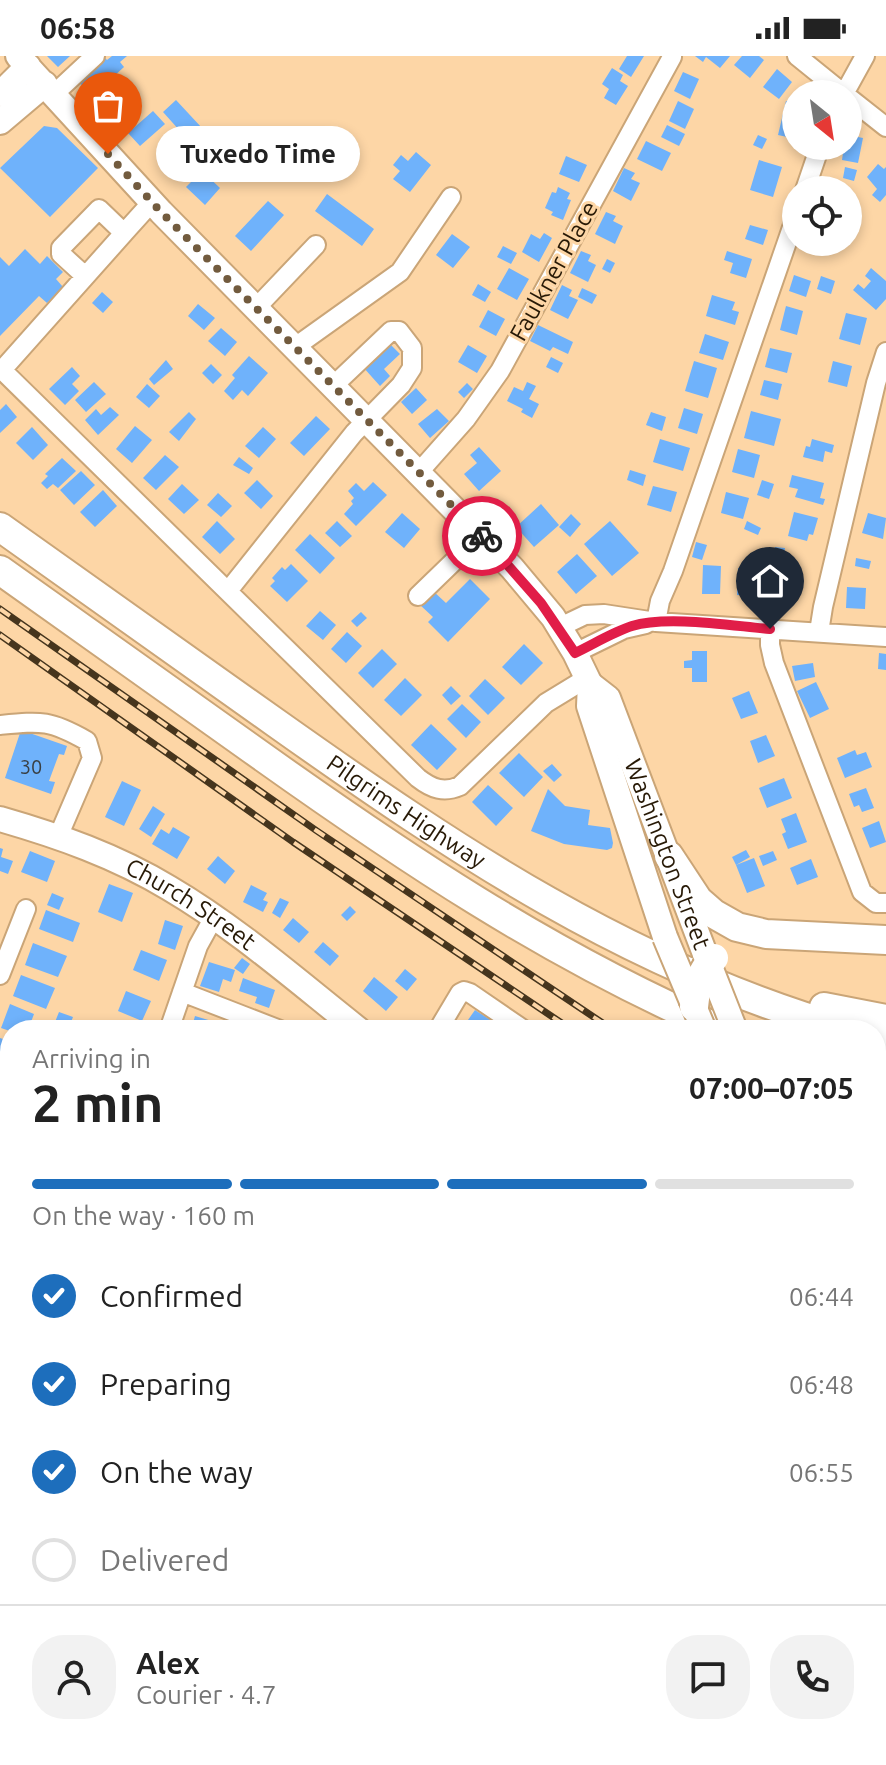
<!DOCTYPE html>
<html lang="en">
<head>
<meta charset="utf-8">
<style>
  :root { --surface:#fff; --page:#f2f2f2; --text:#222; --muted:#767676; --line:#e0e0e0; --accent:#1d6ebc }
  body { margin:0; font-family:Ubuntu,sans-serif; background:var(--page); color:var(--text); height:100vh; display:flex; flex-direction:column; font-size:30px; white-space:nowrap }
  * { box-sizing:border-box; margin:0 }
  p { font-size:26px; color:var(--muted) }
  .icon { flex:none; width:44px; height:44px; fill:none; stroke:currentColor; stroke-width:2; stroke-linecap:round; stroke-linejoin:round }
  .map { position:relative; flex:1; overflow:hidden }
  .details { position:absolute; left:0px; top:964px; width:886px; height:746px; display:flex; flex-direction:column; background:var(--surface); border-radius:32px 32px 0 0; box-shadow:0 4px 12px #0003 }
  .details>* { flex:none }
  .needle { width:52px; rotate:150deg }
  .tools { position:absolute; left:782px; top:24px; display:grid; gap:16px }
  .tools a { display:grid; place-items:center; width:80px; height:80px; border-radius:50%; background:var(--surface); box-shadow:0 4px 12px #0003; font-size:40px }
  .pin { position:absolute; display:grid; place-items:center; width:68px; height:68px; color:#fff; margin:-82px -34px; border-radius:50% 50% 50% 0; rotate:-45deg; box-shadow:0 0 8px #0007 }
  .pin .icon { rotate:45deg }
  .courier { position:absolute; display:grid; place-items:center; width:80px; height:80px; margin:-40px; border:6px solid #e11d48; border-radius:50%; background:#fff; color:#222; box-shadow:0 2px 10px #0007 }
  .bubble { position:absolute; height:56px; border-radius:28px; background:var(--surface); box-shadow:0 4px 12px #0003; font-size:26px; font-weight:600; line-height:56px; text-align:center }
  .summary em { font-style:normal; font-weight:600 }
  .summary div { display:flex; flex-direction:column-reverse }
  .summary { display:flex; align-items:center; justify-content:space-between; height:136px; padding:0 32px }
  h1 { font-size:52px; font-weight:600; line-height:60px }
  .bar { display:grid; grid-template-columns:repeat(4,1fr); gap:12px 8px; align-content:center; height:96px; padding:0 32px }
  .bar i { height:10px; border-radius:6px; background:var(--line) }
  .bar .selected { background:var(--accent) }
  .bar p { grid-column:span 4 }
  .line { display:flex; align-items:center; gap:20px; padding:0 32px; border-top:2px solid var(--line) }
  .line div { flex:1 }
  .round { display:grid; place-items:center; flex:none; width:84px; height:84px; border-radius:32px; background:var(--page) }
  ol { padding:0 32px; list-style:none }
  li { display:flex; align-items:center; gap:24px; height:88px }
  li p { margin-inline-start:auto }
  li .icon { padding:8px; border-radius:50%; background:var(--accent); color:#fff; stroke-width:4 }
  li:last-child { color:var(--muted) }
  li i { width:44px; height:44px; border:4px solid var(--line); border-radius:50% }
  .status { display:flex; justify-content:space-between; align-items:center; height:56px; padding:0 40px; background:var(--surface); direction:ltr }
  .status svg { height:22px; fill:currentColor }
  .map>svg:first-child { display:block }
  .built { fill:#f4c892 }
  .building { fill:#6fb2fb }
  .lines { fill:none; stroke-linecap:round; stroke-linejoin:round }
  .minor-casing { stroke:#caa577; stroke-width:22 }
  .major-casing { stroke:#caa577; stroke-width:28 }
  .highway-casing { stroke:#caa577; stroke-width:32 }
  .minor { stroke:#fff; stroke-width:18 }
  .major { stroke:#fff; stroke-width:24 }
  .highway { stroke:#fff; stroke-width:28 }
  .rail-casing { stroke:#46351d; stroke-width:7 }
  .rail { stroke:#fdd6a6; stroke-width:4; stroke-dasharray:12; stroke-linecap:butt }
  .major-bridge-casing { stroke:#caa577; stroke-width:28; stroke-linecap:butt }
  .highway-bridge-casing { stroke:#caa577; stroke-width:32; stroke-linecap:butt }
  .major-bridge { stroke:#fff; stroke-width:24 }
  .highway-bridge { stroke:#fff; stroke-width:28 }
  .done { stroke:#725b3e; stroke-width:8; stroke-dasharray:0 14.4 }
  .route { stroke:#e11d48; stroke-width:10 }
  .labels { text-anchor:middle; stroke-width:6; stroke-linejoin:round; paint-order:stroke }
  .number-label { font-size:20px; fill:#393f43 }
  .street-label { font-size:24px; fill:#271906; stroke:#fdd6a6 }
</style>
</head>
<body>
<div class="status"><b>06:58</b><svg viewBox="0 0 49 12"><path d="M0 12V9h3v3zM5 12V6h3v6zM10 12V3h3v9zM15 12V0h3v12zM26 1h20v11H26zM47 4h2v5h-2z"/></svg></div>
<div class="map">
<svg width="886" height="1709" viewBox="0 0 886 1709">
  <rect width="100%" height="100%" fill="#fdd6a6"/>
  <!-- built -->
  <path class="built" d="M876,1299l10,8v337l-10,-33z"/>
  <!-- building -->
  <path class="building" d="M47,0h23l-12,11z
    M103,0l4,4 5,-4h15l-7,6 4,5 -23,21 -3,-4 -9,9 -13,-14z
    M627,0h17l-13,21 -12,-8z
    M695,0h35l-10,12 -14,-11 -3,5z
    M742,0h17l5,4 -14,18 -16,-13z
    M612,12l11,7 -3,6 8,5 -12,19 -12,-7 5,-9 -7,-5z
    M777,13l15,13 -13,17 -16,-12z
    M683,16l16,7 -9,20 -16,-8z
    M176,44l26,28 -13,13 -26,-29z
    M678,45l16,8 -9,20 -16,-8z
    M786,45l10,2v36l-18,-4z
    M153,55l12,13 -25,22 -12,-13z
    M667,69l18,9 -6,12 -18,-9z
    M44,70l13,2 41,40 -48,49 -50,-49z
    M758,79l9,4 -5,10 -9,-4z
    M848,79l15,3 -5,25 -16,-3 2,-14h4z
    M646,85l25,12 -9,18 -25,-12z
    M416,96l15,13 -21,27 -17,-13 7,-8 -7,-6 8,-10 7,6z
    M566,100l21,9 -8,17 -20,-8z
    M759,104l23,7 -9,30 -23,-7z
    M878,108l6,5 2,-2v28l-6,7 -8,-7 5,-6 -10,-12z
    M845,111l12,3 -3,11 -11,-3z
    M624,112l11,5 -4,6 9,4 -9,18 -18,-10z
    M202,115l18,17 -15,17 -19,-18z
    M558,131l12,6 -3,6 4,1 -8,20 -12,-5 2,-3 -8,-4 7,-16 4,1z
    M327,138l47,35 -12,17 -47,-35z
    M268,145l16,14 -33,36 -16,-15z
    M606,156l10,4 -3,5 10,5 -8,18 -20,-10z
    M750,169l18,5 -5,15 -18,-6z
    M544,177l8,5 -13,24 -17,-10 9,-18 9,5z
    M452,178l18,13 -17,21 -17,-13z
    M807,186h20l-1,3 5,1 -2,9 -24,-5z
    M503,190l14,7 -6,11 -14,-7z
    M25,193l15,15 7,-8 16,16 -7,7 7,8 -16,16 -8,-7 -39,40v-79l9,9z
    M581,195l10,4 -3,6 8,4 -8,17 -18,-9z
    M727,195l25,8 -6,19 -16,-5 3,-10 -9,-3z
    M607,203l8,4 -5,10 -8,-4z
    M509,212l20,11 -12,21 -20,-11z
    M871,212l15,13v18l-10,11 -23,-20 5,-6 6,5 7,-8 -6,-5z
    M794,219l17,6 -5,16 -17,-6z
    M821,220l14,5 -4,13 -14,-5z
    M478,228l13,8 -6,10 -13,-7z
    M562,229l10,5 -3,6 9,4 -10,19 -18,-9z
    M582,232l15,7 -5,9 -14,-7z
    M102,236l11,10 -10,11 -11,-10z
    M712,239l23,7 -3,8 7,2 -4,13 -29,-9z
    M198,248l17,14 -11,12 -16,-14z
    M786,250l17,5 -6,24 -17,-5z
    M488,254l17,9 -9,17 -17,-9z
    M846,257l21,5 -7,27 -21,-6z
    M538,269l35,17 -5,12 -15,-7 -3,4 -20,-10z
    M221,272l16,14 -12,14 -17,-15z
    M705,278l24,8 -6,18 -24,-7z
    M389,287l11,11 -16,15 6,7 -10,10 -17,-19z
    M468,289l19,11 -10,17 -19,-11z
    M770,292l22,5 -5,20 -22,-6z
    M249,300l19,17 -20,23 -6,-6 -9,10 -9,-9 11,-13 -3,-3z
    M551,301l12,6 -5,10 -12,-6z
    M166,304l7,9 -19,16 -5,-6z
    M694,305l23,7 -9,30 -23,-7z
    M833,305l19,5 -5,21 -19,-5z
    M211,308l11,11 -9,9 -11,-11z
    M72,311l8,9 -8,8 7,7 -14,14 -16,-16z
    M764,324l18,4 -4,16 -18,-5z
    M94,326l12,12 -20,18 -11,-12z
    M527,326l9,4 -7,13 10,5 -7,14 -11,-6 2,-3 -16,-8 7,-14 9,4z
    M467,327l6,6 -9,9 -6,-6z
    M147,328l13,12 -11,12 -13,-11z
    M416,332l11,12 -15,14 -11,-12z
    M6,348l11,13 -17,16v-23z
    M110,351l9,8 -21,20 -13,-15 11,-11 5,6z
    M684,352l19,6 -6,20 -19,-6z
    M437,353l12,12 -19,17 -12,-14z
    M751,355l30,8 -7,27 -30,-8z
    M189,356l7,7 -17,22 -10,-9z
    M651,356l15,5 -4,14 -16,-6z
    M316,360l14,13 -26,27 -14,-13z
    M135,370l17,14 -20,23 -16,-14z
    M32,371l16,18 -15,15 -17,-17z
    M263,371l13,12 -17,19 -14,-12z
    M660,383l30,9 -7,23 -30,-9z
    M812,383l22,6 -2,8 -7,-2 -2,11 -20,-5 3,-11 4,1z
    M479,391l22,24 -22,20 -15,-17 13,-11 -7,-8z
    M738,393l22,6 -6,23 -22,-6z
    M165,399l14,12 -23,23 -13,-12z
    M239,401l14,11 -4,6 -16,-9z
    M62,402l14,13 -18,17 -5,-4 -6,5 -6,-6 7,-7 -3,-2z
    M630,414l16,5 -3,11 -16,-6z
    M81,415l14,14 -21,20 -14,-15z
    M792,419l32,8 -4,15 5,1 -2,6 -28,-8 3,-8 -9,-2z
    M257,424l16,16 -12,13 -17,-16z
    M762,424l12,4 -5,15 -12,-4z
    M373,426l14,13 -31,31 -12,-12 9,-10 -2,-3 3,-3 -6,-7 8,-8 8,8z
    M182,428l17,16 -15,14 -16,-15z
    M653,430l24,6 -6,20 -24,-7z
    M103,434l14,16 -22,21 -15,-15z
    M726,436l23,6 -6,21 -22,-6z
    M218,437l14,13 -11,11 -14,-12z
    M541,448l18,21 -25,22 -18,-20z
    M794,456l24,6 -5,17 -4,-1 -2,7 -19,-5z
    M402,457l18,16 -16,19 -19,-16z
    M868,457l18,5 -3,21 -21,-6z
    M571,458l10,10 -11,13 -11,-10z
    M217,465l18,18 -15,15 -18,-17z
    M337,465l15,15 -12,11 -15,-14z
    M610,465l29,32 -27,23 -28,-32z
    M747,465l14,7 -3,7 -14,-6z
    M310,478l25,24 -15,16 -25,-24z
    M696,486l11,3 -5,15 -10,-3z
    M775,491l10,1 -2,15 -9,-1z
    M577,498l20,22 -21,18 -19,-22z
    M856,502l15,3 -2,8 -14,-3z
    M291,508l17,17 -21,21 -17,-16 5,-5 -3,-3 10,-11 3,3z
    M703,509l18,1 -1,28h-18z
    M738,512h18l-1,28 -18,-1z
    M778,516l18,1 -1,28 -18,-1z
    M470,523l20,20 -42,43 -20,-20 5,-5 -14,-13 13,-14 14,13z
    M847,531l19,1 -1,21 -19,-1z
    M320,555l16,14 -13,15 -17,-14z
    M361,556l6,6 -10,9 -6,-6z
    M347,576l15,14 -16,17 -15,-14z
    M524,588l19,19 -22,22 -19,-18z
    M382,593l15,15 -24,24 -15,-15z
    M692,595h15v31h-15v-14h-8v-7l8,-1z
    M879,597l7,1v16l-8,-1z
    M813,607l2,14 -20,4 -3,-15z
    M405,622l17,17 -21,21 -17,-16z
    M485,623l20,19 -17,17 -19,-19z
    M816,626l13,27 -19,9 -13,-27z
    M451,630l10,10 -10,9 -9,-10z
    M749,635l9,22 -17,6 -9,-21z
    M462,648l19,18 -15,16 -19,-19z
    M431,668l26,25 -20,21 -26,-25z
    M21,674l46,16 -3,9 -5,-1 -10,27 6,1 -4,12 -46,-16z
    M766,679l9,21 -17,7 -8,-22z
    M855,694l2,5 9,-3 6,15 -27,11 -8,-20z
    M519,697l24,24 -19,20 -25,-24z
    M552,708l10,11 -8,7 -11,-11z
    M784,722l8,20 -25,10 -8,-20z
    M122,725l19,9 -17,36 -19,-9z
    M488,729l25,23 -17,18 -24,-24z
    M866,732l8,20 -12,4 -3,-7 -5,2 -5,-13z
    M548,733l17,17 25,4 -2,15 22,3 3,15 -1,5 -5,2 -43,-6 -33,-13z
    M153,750l12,8 -14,23 -12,-8z
    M796,757l11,29 -19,7 -6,-15 4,-2 -5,-13z
    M879,765l7,21 -16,6 -8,-20z
    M173,771l17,10 -13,22 -25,-15 9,-15 8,5z
    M0,792l3,1 -2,8 12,4 -5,13 -8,-3z
    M746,794l4,7 -14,8 -4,-8z
    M30,795l25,10 -8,21 -26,-10z
    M773,795l4,9 -14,6 -4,-10z
    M218,800l17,15 -10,13 -18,-15z
    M754,802l11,28 -18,7 -11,-28z
    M811,803l7,18 -21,8 -7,-17z
    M109,828l24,9 -11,29 -24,-10z
    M251,829l16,8 -4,7 5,2 -5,10 -20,-10z
    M52,837l12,5 -5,12 -12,-5z
    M280,842l9,4 -9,16 -8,-5z
    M350,850l6,6 -9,9 -6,-6z
    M46,854l34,13 -7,19 -34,-13z
    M293,862l16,14 -10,11 -16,-13z
    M165,864l18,6 -8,24 -17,-6z
    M323,886l16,14 -9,10 -16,-14z
    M33,887l34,13 -9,21 -33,-12z
    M141,894l26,10 -8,21 -26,-11z
    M242,902l8,6 -7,10 -9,-6z
    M209,906l26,8 -4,12 -8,-3 -4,13 -19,-6z
    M405,913l12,10 -10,12 -12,-10z
    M21,919l34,13 -9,21 -33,-13z
    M374,921l24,20 -12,14 -23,-20z
    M243,922l32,12 -6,18 -14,-5 2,-6 -18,-6z
    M126,935l25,10 -9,20 -24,-10z
    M10,948l24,10 -6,16 -18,1 -9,-3z
    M475,954l31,20h-45z
    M59,956l14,5 -4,10 -14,-5z
    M195,960l20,6 -3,8h-21z
    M0,982l9,3 -9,23z
    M2,1262l8,3v31l-10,-3z
    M0,1347l10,4 -10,24z
    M886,1389v35l-10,-12v-15z
    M5,1489l5,2v30l-10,-4v-22l3,1z
    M107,1700h21l-3,9 -20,-2z
    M509,1700h34l8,3 -2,6h-44z
    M567,1700h17l-3,6 6,3h-29l2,-5 4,2z"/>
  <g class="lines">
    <defs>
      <path id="minor" d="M797,0l47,38
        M54,38l41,-38
        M844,38l21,-38
        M848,41l38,30
        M805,134l15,-44
        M124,177l28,-31
        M256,252l60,-63
        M295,291l105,-75 51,-75
        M0,312l418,410c14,11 26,15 42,8l86,-83 41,-25
        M2,314l122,-137 -25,-24 -38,39v6l24,22
        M419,416l47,-53 34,-48 172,-314
        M228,535l126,-158 47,-48 11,-17v-20l-13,-17h-8l-58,55
        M418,540l63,-61
        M656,566l4,-21 13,-30 123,-355
        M560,571l25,-12 19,-1 52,8 230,15
        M770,573v16l4,18 88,229 14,11h10
        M819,576l4,-25 53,-224 10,-31
        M575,597l49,-24 22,-5
        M0,669c42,-4 50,-5 87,16l5,17 -34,79
        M0,919l26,-66
        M182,936l98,38
        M169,974l29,-84 16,-29
        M438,974l22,-37 4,-2 6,2 54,37
        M0,1442l10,4
        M876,1474l10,17
        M876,1667l10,32
        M0,1705l10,4
        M73,1709l3,-9
        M307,1709l4,-9"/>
      <g id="major">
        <path d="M18,0l143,156 351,356 41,49 22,36 15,31 -1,22 76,231"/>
        <path d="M0,38l28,-28"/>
        <path d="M0,66l45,-38"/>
        <path id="s1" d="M590,628l18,14 97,256"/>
        <path id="s2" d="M0,763c59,17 116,37 169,69 68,40 128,93 190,142"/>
        <path d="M876,1230l10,12"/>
        <path d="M876,1270l10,12"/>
      </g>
      <g id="highway">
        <path id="s3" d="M0,471c92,65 184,130 276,196 182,129 353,244 571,307"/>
        <path d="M0,514c82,58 164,117 246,175 154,110 302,210 476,285"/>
        <path d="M669,800l29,44 16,14 23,13 29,7 120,6"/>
        <path d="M824,951l62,12"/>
        <path d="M876,982l10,3"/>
        <path d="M876,1033l10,4"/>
        <path d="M876,1194l10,-6"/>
      </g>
    </defs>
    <!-- minor casing -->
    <use href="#minor" class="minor-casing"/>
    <!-- major casing -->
    <use href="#major" class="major-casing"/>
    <!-- highway casing -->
    <use href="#highway" class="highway-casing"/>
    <!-- minor -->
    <use href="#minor" class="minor"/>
    <!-- major -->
    <use href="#major" class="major"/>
    <!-- highway -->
    <use href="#highway" class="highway"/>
    <defs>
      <path id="rail" d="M0,553l317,222 296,199
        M0,579l293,207 279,188
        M876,1151l10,7
        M876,1179l10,6"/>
    </defs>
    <!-- rail casing -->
    <use href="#rail" class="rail-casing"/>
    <!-- rail -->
    <use href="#rail" class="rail"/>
    <defs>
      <path id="major-bridge" d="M665,881l39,93
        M705,898l30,76"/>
      <path id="highway-bridge" d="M694,951c2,-21 6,-34 20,-49"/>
    </defs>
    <!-- major-bridge casing -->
    <use href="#major-bridge" class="major-bridge-casing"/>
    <!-- highway-bridge casing -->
    <use href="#highway-bridge" class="highway-bridge-casing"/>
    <!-- major-bridge -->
    <use href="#major-bridge" class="major-bridge"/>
    <!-- highway-bridge -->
    <use href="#highway-bridge" class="highway-bridge"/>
  </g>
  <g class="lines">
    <!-- done -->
    <path class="done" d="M108,98l53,58 321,324"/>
    <!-- route -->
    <path class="route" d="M482,480l59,67 34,50c19,-9 38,-21 57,-27 35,-11 101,0 138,3"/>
  </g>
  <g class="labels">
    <!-- number labels -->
    <g class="number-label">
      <text x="31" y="718">30</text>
    </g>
    <!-- street labels -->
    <g class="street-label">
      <text transform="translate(554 215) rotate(-61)" y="8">Faulkner Place</text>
      <text dy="8" stroke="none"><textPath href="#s3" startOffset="496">Pilgrims Highway</textPath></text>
      <text dy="8" stroke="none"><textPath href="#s1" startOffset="190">Washington Street</textPath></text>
      <text dy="8" stroke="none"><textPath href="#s2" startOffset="210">Church Street</textPath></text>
    </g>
  </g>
</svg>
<div class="tools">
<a><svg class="needle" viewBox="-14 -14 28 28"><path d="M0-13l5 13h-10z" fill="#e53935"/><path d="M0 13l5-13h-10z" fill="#767676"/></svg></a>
<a><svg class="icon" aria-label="locate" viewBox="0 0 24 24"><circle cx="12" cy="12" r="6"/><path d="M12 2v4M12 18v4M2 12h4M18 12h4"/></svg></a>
</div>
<div class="pin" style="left:108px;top:98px;background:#ea580c"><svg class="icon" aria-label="bag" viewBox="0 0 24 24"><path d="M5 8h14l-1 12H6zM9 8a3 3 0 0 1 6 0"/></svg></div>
<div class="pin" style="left:770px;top:573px;background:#1f2937"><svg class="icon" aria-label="home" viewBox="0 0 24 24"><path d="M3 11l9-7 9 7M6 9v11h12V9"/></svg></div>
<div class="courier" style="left:482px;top:480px"><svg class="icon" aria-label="bike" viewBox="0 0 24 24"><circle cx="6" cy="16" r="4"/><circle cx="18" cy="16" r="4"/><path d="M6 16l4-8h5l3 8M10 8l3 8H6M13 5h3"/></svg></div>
<div class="bubble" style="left:156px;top:70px;width:204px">Tuxedo Time</div>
<section class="details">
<div class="summary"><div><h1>2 min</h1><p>Arriving in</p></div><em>07:00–07:05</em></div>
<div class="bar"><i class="selected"></i><i class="selected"></i><i class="selected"></i><i></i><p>On the way · 160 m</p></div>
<ol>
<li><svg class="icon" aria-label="check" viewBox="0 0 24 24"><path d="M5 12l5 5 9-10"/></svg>Confirmed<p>06:44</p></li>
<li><svg class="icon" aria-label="check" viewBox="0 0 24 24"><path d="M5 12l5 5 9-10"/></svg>Preparing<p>06:48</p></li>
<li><svg class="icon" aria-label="check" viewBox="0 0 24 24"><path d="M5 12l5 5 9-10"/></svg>On the way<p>06:55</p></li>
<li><i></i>Delivered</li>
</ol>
<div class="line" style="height:144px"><a class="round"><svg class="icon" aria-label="person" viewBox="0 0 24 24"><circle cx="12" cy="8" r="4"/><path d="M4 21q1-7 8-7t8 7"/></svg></a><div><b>Alex</b><p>Courier · 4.7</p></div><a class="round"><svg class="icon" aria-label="chat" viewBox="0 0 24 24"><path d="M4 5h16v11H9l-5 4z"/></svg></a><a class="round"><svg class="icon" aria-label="phone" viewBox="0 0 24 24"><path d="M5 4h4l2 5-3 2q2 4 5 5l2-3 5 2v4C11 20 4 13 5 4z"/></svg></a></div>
</section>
</div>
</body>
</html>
